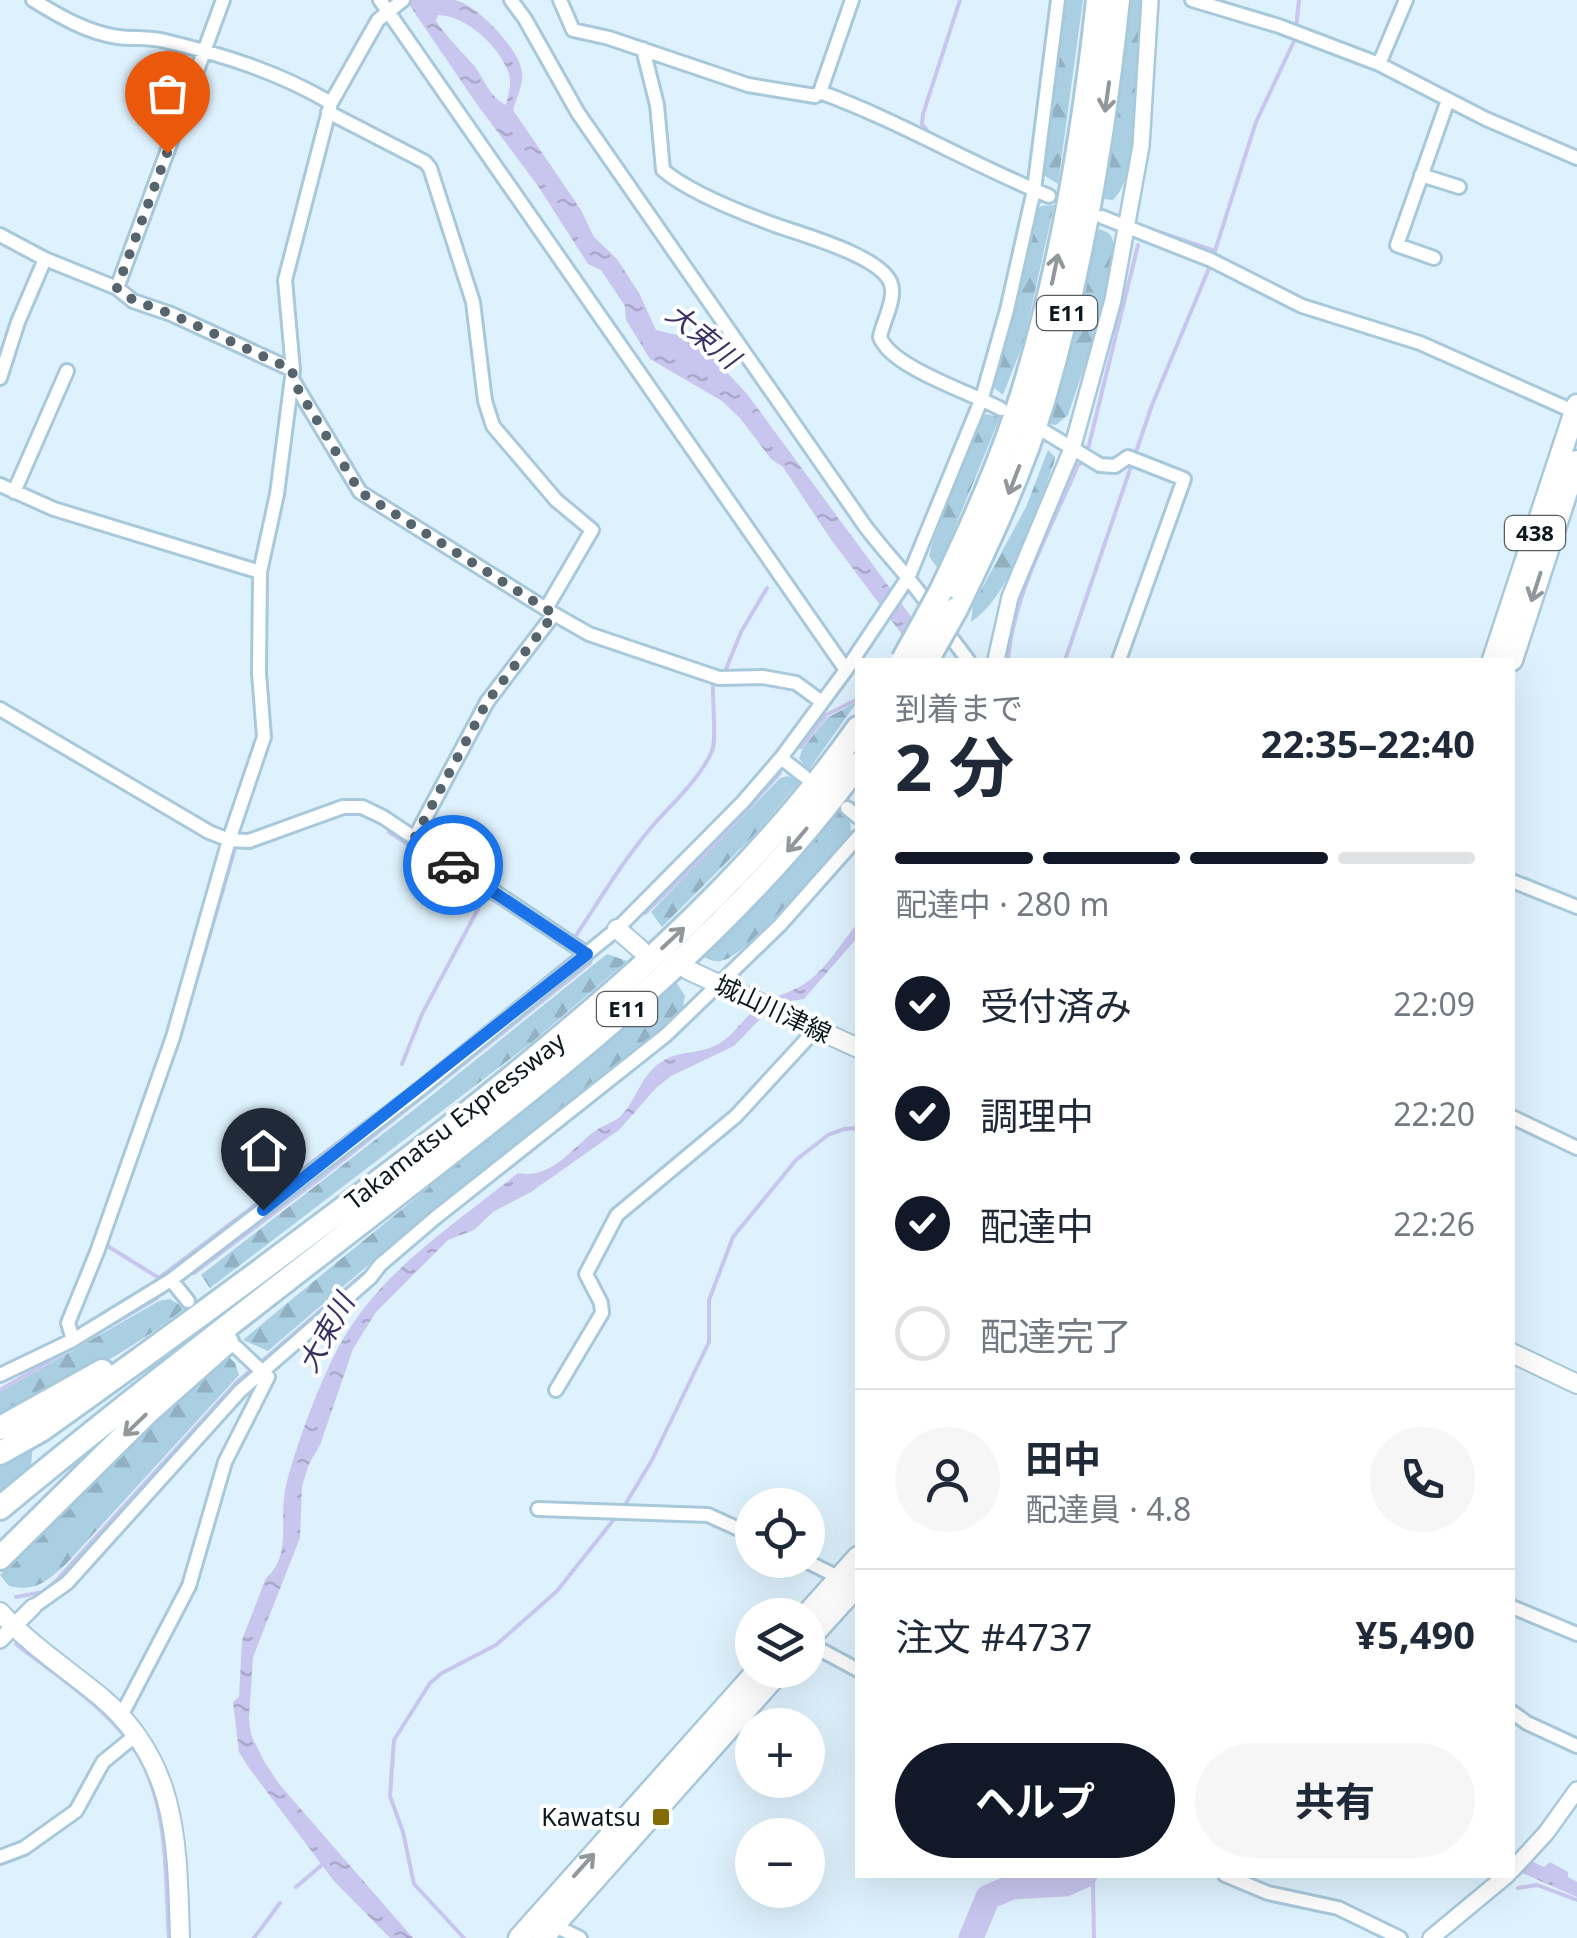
<!DOCTYPE html>
<html lang="ja">
<head>
<meta charset="utf-8">
<style>
  :root { --surface:#fff; --page:#f6f6f7; --text:#1f2937; --muted:#747a83; --line:#e0e1e3; --accent:#111827 }
  body { margin:0; font-family:"Noto Sans","Noto Sans JP",sans-serif; background:var(--page); color:var(--text); height:100vh; display:flex; flex-direction:column; font-size:38px; white-space:nowrap }
  * { box-sizing:border-box; margin:0 }
  p { font-size:32px; color:var(--muted) }
  .icon { flex:none; width:55px; height:55px; fill:none; stroke:currentColor; stroke-width:2; stroke-linecap:round; stroke-linejoin:round }
  .map { position:relative; flex:1; overflow:hidden }
  .details { position:absolute; left:855px; top:658px; width:660px; height:1220px; display:flex; flex-direction:column; background:var(--surface); border-radius:0px; box-shadow:0 10px 40px #0002 }
  .details>* { flex:none }
  .fabs { position:absolute; left:735px; top:1488px; display:grid; gap:20px }
  .fabs a { display:grid; place-items:center; width:90px; height:90px; border-radius:50%; background:var(--surface); box-shadow:0 10px 40px #0002; font-size:50px }
  .pin { position:absolute; display:grid; place-items:center; width:85px; height:85px; color:#fff; margin:-102px -42px; border-radius:50% 50% 50% 0; rotate:-45deg; box-shadow:0 0 10px #0007 }
  .pin .icon { rotate:45deg }
  .courier { position:absolute; display:grid; place-items:center; width:100px; height:100px; margin:-50px; border:8px solid #1a73e8; border-radius:50%; background:#fff; color:#222; box-shadow:0 2px 12px #0007 }
  .overview em { font-style:normal; font-weight:700 }
  .overview div { display:flex; flex-direction:column-reverse }
  .overview { display:flex; align-items:center; justify-content:space-between; height:170px; padding:0 40px }
  h1 { font-size:65px; font-weight:700; line-height:75px }
  .bar { display:grid; grid-template-columns:repeat(4,1fr); gap:15px 10px; align-content:center; height:120px; padding:0 40px }
  .bar i { height:12px; border-radius:8px; background:var(--line) }
  .bar .selected { background:var(--accent) }
  .bar p { grid-column:span 4 }
  .line { display:flex; align-items:center; gap:25px; padding:0 40px; border-top:2px solid var(--line) }
  .line div { flex:1 }
  .round { display:grid; place-items:center; flex:none; width:105px; height:105px; border-radius:52px; background:var(--page) }
  ol { padding:0 40px; list-style:none }
  li { display:flex; align-items:center; gap:30px; height:110px }
  li p { margin-inline-start:auto }
  li .icon { padding:10px; border-radius:50%; background:var(--accent); color:#fff; stroke-width:4 }
  li:last-child { color:var(--muted) }
  li i { width:55px; height:55px; border:5px solid var(--line); border-radius:50% }
  .button { display:flex; gap:20px; margin-top:auto; padding:20px 40px }
  .button a { flex:1; height:115px; border-radius:60px; background:var(--accent); color:#fff; font-size:40px; font-weight:700; line-height:115px; text-align:center }
  .button a+a { background:var(--page); color:var(--text) }
  .map>svg:first-child { display:block }
  .grass { fill:#aacfe3 }
  .forest { fill:url(#forest-firs) }
  .water { fill:url(#water-ripples); fill-rule:evenodd }
  .lines { fill:none; stroke-linecap:round; stroke-linejoin:round }
  .stream { stroke:#c8c5ee; stroke-width:4 }
  .river { stroke:#c8c5ee; stroke-width:25 }
  .minor-casing { stroke:#a8c9db; stroke-width:18 }
  .tertiary-casing { stroke:#a8c9db; stroke-width:20 }
  .secondary-casing { stroke:#a8c9db; stroke-width:22 }
  .trunk-casing { stroke:#a8c9db; stroke-width:25 }
  .motorway-casing { stroke:#a8c9db; stroke-width:28 }
  .minor { stroke:#fff; stroke-width:12 }
  .tertiary { stroke:#fff; stroke-width:15 }
  .secondary { stroke:#fff; stroke-width:18 }
  .trunk { stroke:#fff; stroke-width:20 }
  .motorway { stroke:#fff; stroke-width:22 }
  .motorway-bridge-casing { stroke:#a8c9db; stroke-width:28; stroke-linecap:butt }
  .motorway-bridge { stroke:#fff; stroke-width:22 }
  .oneway { stroke:#92979a }
  .done { stroke:#56646d; stroke-width:10; stroke-dasharray:0 18 }
  .route { stroke:#1a73e8; stroke-width:12 }
  .poi-dot { fill:#836b05; stroke:#fff; stroke-width:4 }
  .labels { text-anchor:middle; stroke-width:8; stroke-linejoin:round; paint-order:stroke }
  .shield { fill:#fff; stroke:#555d62; stroke-width:2.5 }
  .shield-label { font-size:22px; font-weight:bold; fill:#0c181f }
  .street-label { font-size:25px; fill:#0c181f; stroke:#fff }
  .poi-label { font-size:25px; fill:#0c181f; stroke:#fff; text-anchor:end }
  .water-label { font-size:28px; font-style:italic; fill:#393064; stroke:#fff }
</style>
</head>
<body>
<div class="map">
<svg width="1577" height="1938" viewBox="0 0 1577 1938">
  <defs>
    <pattern id="forest-firs" width="22" height="20" patternUnits="userSpaceOnUse" patternTransform="scale(2.5)"><rect width="22" height="20" fill="#aacfe3"/><path d="M5 1l3.5 6h-7zM16 11l3.5 6h-7z" fill="#91b1c2"/></pattern>
    <pattern id="water-ripples" width="26" height="14" patternUnits="userSpaceOnUse" patternTransform="scale(2.5)"><rect width="26" height="14" fill="#c8c5ee"/><path d="M2 4q2-2 4 0t4 0M15 11q2-2 4 0t4 0" fill="none" stroke="#aba8cc"/></pattern>
  </defs>
  <rect width="100%" height="100%" fill="#def2fd"/>
  <!-- grass -->
  <path class="grass" d="M33,1445l-2,21 -31,26v-33z"/>
  <!-- forest -->
  <path class="forest" d="M1064,0h19l-25,184 -16,-10v-8z
    M1131,0h10c-1,42 2,175 -28,200l-9,-1 11,-66z
    M1054,205l-30,136 -21,54 -11,-9 44,-174 5,-6z
    M1099,229c5,2 11,3 13,9 10,22 -34,150 -44,177l-12,10 -7,-1z
    M986,414l14,3 -62,152 -9,-13 3,-12 48,-122z
    M1048,450l7,7 -1,6c-17,46 -42,132 -83,159l2,-17 53,-98z
    M857,702l-49,69 -9,-13 4,-10 24,-30z
    M788,776l12,5 -43,51 -95,95 -11,-15 129,-134z
    M838,811l12,11 1,10c-21,24 -102,121 -127,128 -9,3 -14,0 -22,-4l88,-90z
    M607,954l20,7 -96,82 -321,245 -9,-13 210,-163z
    M676,982l9,14 -2,11 -27,28 -269,214 -119,102 -25,-11c143,-120 292,-235 433,-358z
    M170,1299l15,9c-56,45 -122,77 -185,110v-26l159,-91z
    M228,1356l7,7 4,12 -173,189c-20,18 -30,28 -57,22l-9,-11 81,-85z"/>
  <!-- water -->
  <path class="water" d="M406,0c16,0 33,0 48,0 22,3 66,50 68,72 2,11 -6,27 -9,38l68,100 13,27 23,22 22,34 17,37 41,10 50,54 196,266h-22l-91,-122 -47,-71 -12,-8 -31,-41 -18,-17 -72,-42 -24,-39 -1,-14 -24,-36 -13,-6 -50,-78 -62,-83zM438,15c28,0 63,33 71,59 3,9 -1,22 -3,31 -17,-9 -20,-23 -31,-38 -13,-16 -28,-29 -39,-46z
    M857,924v14l-53,61 -21,3 -20,14 -29,30 -63,30 -15,12 -37,42 -88,62 -38,20 -19,18 -26,10 -72,72 -23,37 -33,96 -11,19 -7,22 -2,52 -47,119 -4,62 2,16 13,26 15,23 134,154h-23l-56,-57 -85,-113 -10,-16 -6,-50 6,-5 3,-57 24,-62c26,-22 13,-58 19,-87 9,-42 41,-128 65,-163 41,-64 110,-108 168,-155 33,7 54,-25 77,-42 8,-6 19,-8 27,-16 16,-18 19,-41 41,-54 15,-10 35,-7 51,-15 17,-7 27,-24 39,-35 16,-15 38,-17 54,-29 19,-13 35,-40 50,-58z
    M1512,1852l32,15 6,-5 18,10v5l9,5v15l-64,-28z"/>
  <g class="lines">
    <!-- stream -->
    <path class="stream" d="M1296,28l3,-28
      M929,133l-7,-9 1,-10 37,-114
      M982,159l37,16
      M1156,231l59,20
      M1213,257l43,-135 39,-83
      M1087,453l51,-208
      M1008,660c6,-68 44,-133 70,-195l6,-4
      M1065,660l87,-255 58,-139
      M724,674l17,-42 26,-44
      M801,747l25,-32 32,-16
      M389,832l155,101
      M645,913l61,-59 74,-81
      M575,937c24,-36 47,-75 75,-108 20,-24 49,-48 62,-78 5,-11 0,-52 1,-69
      M402,1064l20,-50 64,-120
      M104,1245l75,-205 57,-195
      M106,1245l53,33 214,-162
      M194,1273l129,-97 267,-213
      M261,1362l102,-88 2,2
      M0,1390l157,-92
      M625,1505l27,-45 57,-118v-42l24,-63 63,-77 32,-25 16,-6 14,-1
      M16,1597l27,-5 13,-11 181,-199 17,-14
      M16,1644c41,33 96,66 123,113 30,52 26,123 30,181
      M1089,1875l4,8 1,55
      M296,1887l27,-23
      M1518,1888l19,-3 40,15
      M254,1938l26,-35
      M464,1938l-50,-54 -11,-52 -13,-36 4,-56 36,-57 12,-10 54,-28 61,-54 58,-73"/>
    <!-- river -->
    <path class="river" d="M971,1938l17,-41 24,-10 53,-3 20,-9"/>
    <defs>
      <path id="minor" d="M33,0c26,16 55,33 85,37 16,2 32,0 47,4 59,14 113,31 166,62
        M380,0l466,670
        M511,0l14,19 53,94 287,413c22,29 47,54 67,84
        M560,0l13,30 36,8 139,47 67,11 5,-4c79,29 151,72 229,104
        M1192,0l87,26 100,38 107,55 91,39
        M643,49l14,56 6,65c26,22 79,43 112,55 25,9 107,31 116,59 5,15 -8,37 -11,53 10,30 92,56 121,72
        M1379,64l27,-64
        M820,92l32,-92
        M328,112l97,50 5,6 43,134 12,99 8,25 63,74 36,30 -45,77
        M1421,175l38,12
        M1102,217l109,43 91,46 118,37 155,69
        M0,235l45,24 72,29 16,13 38,13 122,56
        M1434,258l-37,-13 51,-145
        M117,288l106,-288
        M0,378l18,-56 27,-63
        M292,379l68,113 194,122 35,20 130,44 44,-1 33,6 26,19
        M1042,430l58,35 15,1 13,-9 56,22 -65,181
        M0,485l54,24 206,63
        M14,492l53,-121
        M943,627l25,33
        M0,709l209,123 20,8 20,1 94,-34h19l21,10 204,137
        M781,758l23,18
        M847,808l11,9
        M414,839l73,-137 67,-88
        M1512,881l65,26
        M1512,1117l65,31
        M171,1280l17,21
        M73,1340l-5,-17 29,-71 76,-215 56,-197 35,-103 -5,-64 1,-101 17,-78 16,-124 -8,-90 46,-177 47,-83 25,-20
        M0,1375l73,-35 98,-60 248,-190 198,-161 126,-127 38,-44 65,-88 63,-94 73,-178 25,-88 27,-120 24,-190
        M556,1390l46,-77 -1,-10 -15,-29 31,-59 119,-99 80,-87
        M538,1509l170,6 44,20
        M804,1560l38,19
        M33,1607l34,-24 173,-192 130,-113 10,-13 55,-47 231,-183 114,-110 78,-88
        M1512,1607l65,27
        M808,1643l50,27
        M1512,1712l15,11 50,23
        M121,1716l68,-130 36,-124 43,-85 -32,-30
        M0,1857l24,-9 52,-37 27,-49 33,-27
        M1225,1875l43,18 70,15 62,30
        M551,1924l29,14"/>
      <path id="tertiary" d="M996,660l14,-63 62,-148 41,-149 28,-154 9,-146
        M0,1640l33,-33
        M1512,1870l34,-37 31,-43
        M1431,1938l76,-63"/>
      <path id="secondary" d="M617,929l23,20
        M688,970l170,78
        M1512,1353l65,31
        M0,1612c30,33 67,57 101,85 78,66 76,148 79,241"/>
      <path id="trunk" d="M1493,660l84,-255
        M1512,660l65,-199
        M806,1615l52,-58
        M808,1640l50,-55
        M519,1938l239,-268
        M543,1938l238,-268"/>
      <path id="motorway" d="M941,591c31,-65 61,-131 82,-199 39,-127 61,-260 75,-392
        M956,609c33,-68 66,-138 88,-211 38,-130 60,-264 74,-398
        M0,1428l102,-57
        M0,1453l41,-23c135,-96 269,-195 401,-297 152,-120 303,-245 416,-405
        M0,1508c142,-118 289,-229 435,-343 152,-119 309,-243 423,-401
        M0,1558l149,-147 78,-69"/>
    </defs>
    <!-- minor casing -->
    <use href="#minor" class="minor-casing"/>
    <!-- tertiary casing -->
    <use href="#tertiary" class="tertiary-casing"/>
    <!-- secondary casing -->
    <use href="#secondary" class="secondary-casing"/>
    <!-- trunk casing -->
    <use href="#trunk" class="trunk-casing"/>
    <!-- motorway casing -->
    <use href="#motorway" class="motorway-casing"/>
    <!-- minor -->
    <use href="#minor" class="minor"/>
    <!-- tertiary -->
    <use href="#tertiary" class="tertiary"/>
    <!-- secondary -->
    <use href="#secondary" class="secondary"/>
    <!-- trunk -->
    <use href="#trunk" class="trunk"/>
    <!-- motorway -->
    <use href="#motorway" class="motorway"/>
    <defs>
      <path id="motorway-bridge" d="M903,660l38,-69
        M927,660l29,-51"/>
    </defs>
    <!-- motorway-bridge casing -->
    <use href="#motorway-bridge" class="motorway-bridge-casing"/>
    <!-- motorway-bridge -->
    <use href="#motorway-bridge" class="motorway-bridge"/>
  </g>
  <!-- one-way arrows -->
  <defs><path id="oneway-shaft" d="M-6 0H5M1.5-3L5.5 0L1.5 3" fill="none" stroke-width="1.6" stroke-linecap="round" stroke-linejoin="round" transform="scale(2.5)"/></defs>
  <g class="oneway">
    <use href="#oneway-shaft" transform="translate(1107 97) rotate(98)"/>
    <use href="#oneway-shaft" transform="translate(1055 269) rotate(-78)"/>
    <use href="#oneway-shaft" transform="translate(1014 480) rotate(111)"/>
    <use href="#oneway-shaft" transform="translate(1536 587) rotate(108)"/>
    <use href="#oneway-shaft" transform="translate(797 840) rotate(130)"/>
    <use href="#oneway-shaft" transform="translate(673 938) rotate(-43)"/>
    <use href="#oneway-shaft" transform="translate(135 1425) rotate(136)"/>
    <use href="#oneway-shaft" transform="translate(584 1865) rotate(-48)"/>
  </g>
  <g class="lines">
    <!-- done -->
    <path class="done" d="M167,153l-50,135 16,12 38,14 122,56 -1,9 68,113 194,122 -67,88 -73,137 39,26"/>
    <!-- route -->
    <path class="route" d="M263,1210l324,-256 -134,-89"/>
  </g>
  <!-- markers -->
  <rect class="poi-dot" x="651" y="1807" width="20" height="20" rx="5"/>
  <g class="labels">
    <!-- shield labels -->
    <g class="shield">
      <rect x="1037" y="296" width="60" height="34" rx="8"/>
      <rect x="1505" y="516" width="60" height="34" rx="8"/>
      <rect x="597" y="992" width="60" height="34" rx="8"/>
    </g>
    <g class="shield-label">
      <text x="1067" y="321">E11</text>
      <text x="1535" y="541">438</text>
      <text x="627" y="1017">E11</text>
    </g>
    <!-- street labels -->
    <g class="street-label">
      <text transform="translate(773 1009) rotate(25)" y="9">城山川津線</text>
      <text transform="translate(455 1121) rotate(-38)" y="9">Takamatsu Expressway</text>
    </g>
    <!-- poi labels -->
    <g class="poi-label">
      <text x="641" y="1826">Kawatsu</text>
    </g>
    <!-- water labels -->
    <g class="water-label">
      <text transform="translate(703 336) rotate(39)" y="10">大束川</text>
      <text transform="translate(326 1333) rotate(-61)" y="10">大束川</text>
    </g>
  </g>
</svg>
<div class="fabs">
<a><svg class="icon" aria-label="locate" viewBox="0 0 24 24"><circle cx="12" cy="12" r="6"/><path d="M12 2v4M12 18v4M2 12h4M18 12h4"/></svg></a>
<a><svg class="icon" aria-label="layers" viewBox="0 0 24 24"><path d="M12 4l9 5-9 5-9-5zM3 14l9 5 9-5"/></svg></a>
<a>+</a>
<a>−</a>
</div>
<div class="pin" style="left:167px;top:153px;background:#ea580c"><svg class="icon" aria-label="bag" viewBox="0 0 24 24"><path d="M5 8h14l-1 12H6zM9 8a3 3 0 0 1 6 0"/></svg></div>
<div class="pin" style="left:263px;top:1210px;background:#1f2937"><svg class="icon" aria-label="home" viewBox="0 0 24 24"><path d="M3 11l9-7 9 7M6 9v11h12V9"/></svg></div>
<div class="courier" style="left:453px;top:865px"><svg class="icon" aria-label="car" viewBox="0 0 24 24"><path d="M5 17H2v-5l4-1 3-4h7l3 4 3 1v5h-3M9 17h6M6 11h13"/><circle cx="7" cy="17" r="2"/><circle cx="17" cy="17" r="2"/></svg></div>
<section class="details">
<div class="overview"><div><h1>2 分</h1><p>到着まで</p></div><em>22:35–22:40</em></div>
<div class="bar"><i class="selected"></i><i class="selected"></i><i class="selected"></i><i></i><p>配達中 · 280 m</p></div>
<ol>
<li><svg class="icon" aria-label="check" viewBox="0 0 24 24"><path d="M5 12l5 5 9-10"/></svg>受付済み<p>22:09</p></li>
<li><svg class="icon" aria-label="check" viewBox="0 0 24 24"><path d="M5 12l5 5 9-10"/></svg>調理中<p>22:20</p></li>
<li><svg class="icon" aria-label="check" viewBox="0 0 24 24"><path d="M5 12l5 5 9-10"/></svg>配達中<p>22:26</p></li>
<li><i></i>配達完了</li>
</ol>
<div class="line" style="height:180px"><a class="round"><svg class="icon" aria-label="person" viewBox="0 0 24 24"><circle cx="12" cy="8" r="4"/><path d="M4 21q1-7 8-7t8 7"/></svg></a><div><b>田中</b><p>配達員 · 4.8</p></div><a class="round"><svg class="icon" aria-label="phone" viewBox="0 0 24 24"><path d="M5 4h4l2 5-3 2q2 4 5 5l2-3 5 2v4C11 20 4 13 5 4z"/></svg></a></div>
<div class="line" style="height:130px"><div>注文 #4737</div><b>¥5,490</b></div>
<div class="button"><a>ヘルプ</a><a>共有</a></div>
</section>
</div>
</body>
</html>
